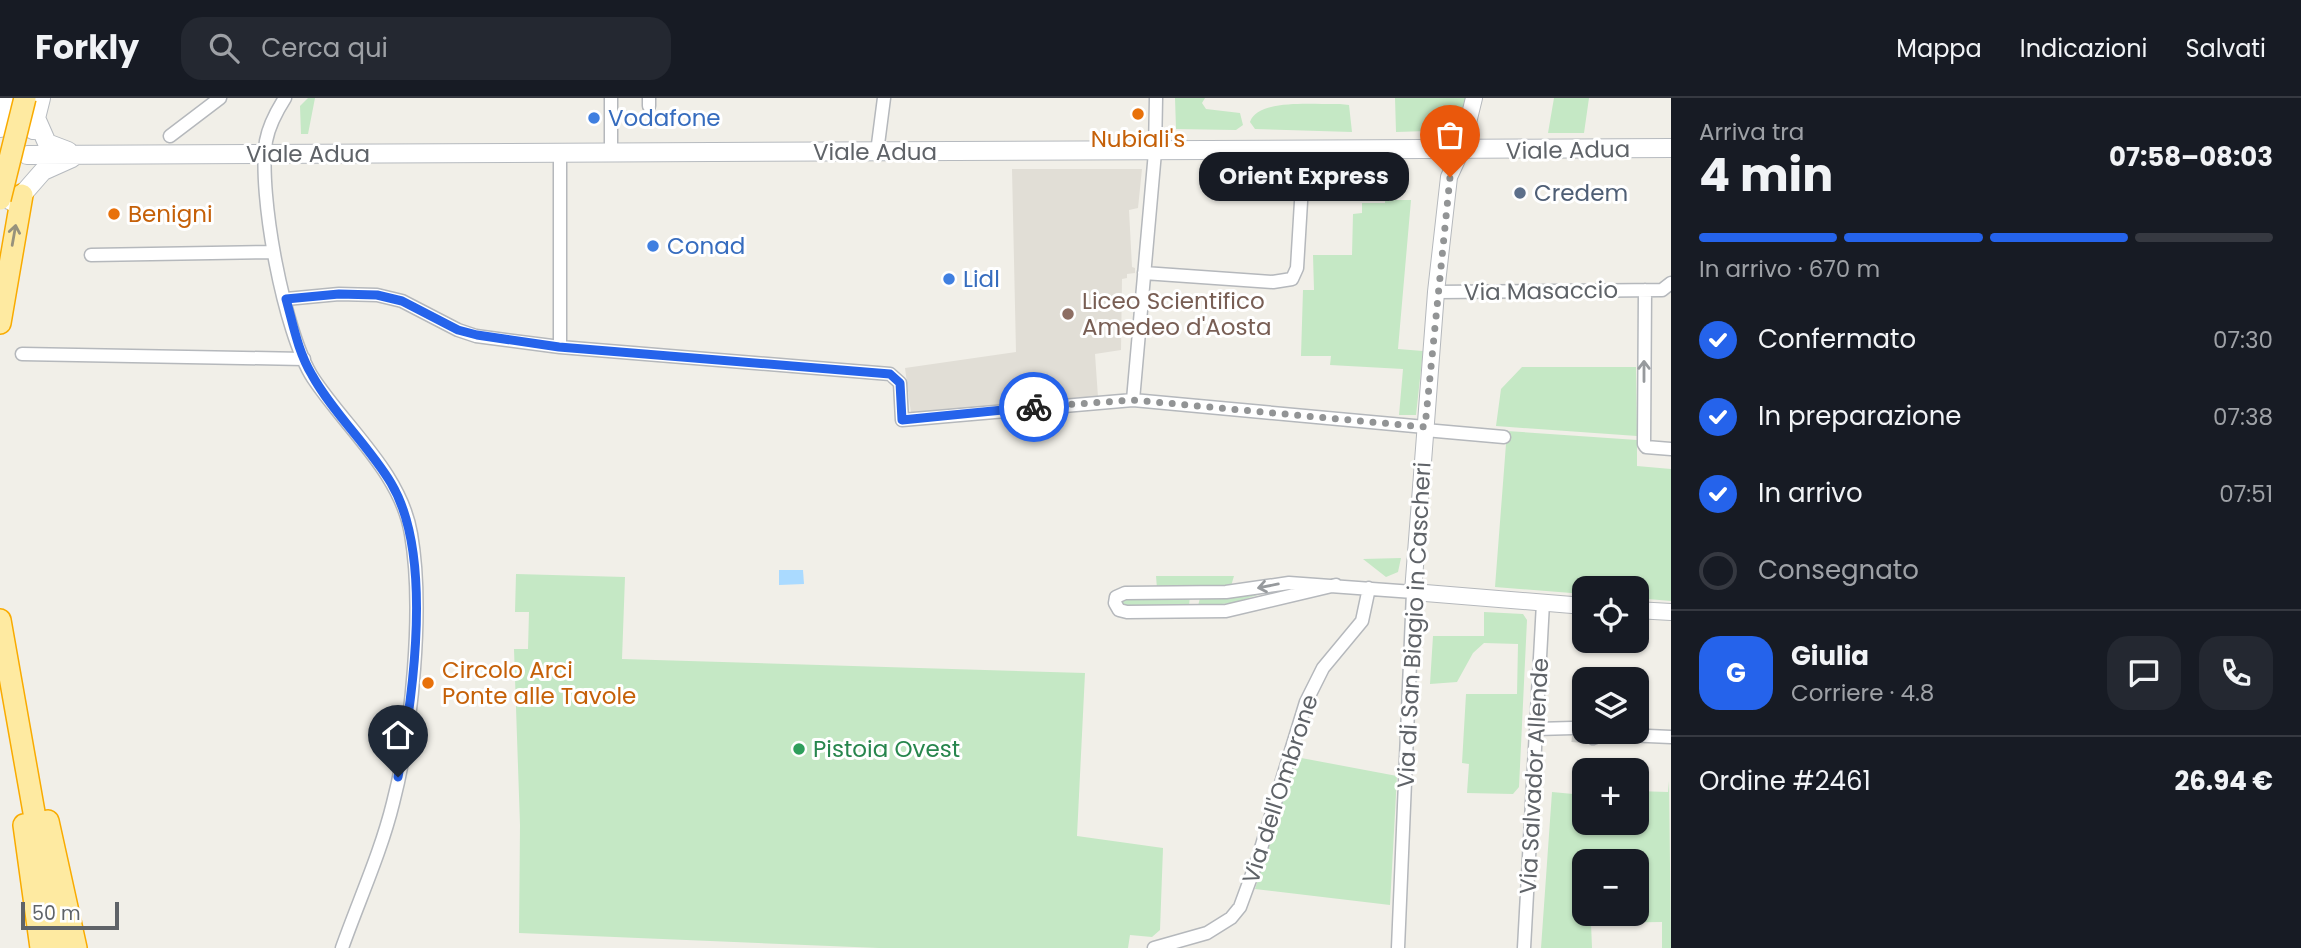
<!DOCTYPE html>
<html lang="it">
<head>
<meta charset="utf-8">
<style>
  :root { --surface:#171b24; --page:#242831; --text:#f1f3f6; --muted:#9ea1a6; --line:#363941; --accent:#2563eb }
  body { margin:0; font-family:Poppins,sans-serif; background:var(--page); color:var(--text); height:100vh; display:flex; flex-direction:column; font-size:26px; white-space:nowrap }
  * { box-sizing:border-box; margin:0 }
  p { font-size:23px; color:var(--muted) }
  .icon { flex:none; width:38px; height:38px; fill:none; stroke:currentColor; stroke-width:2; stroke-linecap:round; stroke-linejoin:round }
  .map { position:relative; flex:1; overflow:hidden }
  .details { display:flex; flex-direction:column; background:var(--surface); width:630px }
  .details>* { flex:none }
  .buttons { position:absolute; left:1572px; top:478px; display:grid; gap:14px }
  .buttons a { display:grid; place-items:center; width:77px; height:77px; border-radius:14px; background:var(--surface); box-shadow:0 2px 5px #0004; font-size:35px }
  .scale { position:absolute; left:21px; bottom:18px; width:98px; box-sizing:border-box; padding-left:7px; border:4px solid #5f6368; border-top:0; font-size:19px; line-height:24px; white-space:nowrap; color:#5f6368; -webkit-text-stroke:5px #fff; paint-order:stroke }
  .pin { position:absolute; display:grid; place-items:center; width:60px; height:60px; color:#fff; margin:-72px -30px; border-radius:50% 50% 50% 0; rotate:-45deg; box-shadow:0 0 7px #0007 }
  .pin .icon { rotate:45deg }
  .courier { position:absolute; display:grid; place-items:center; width:70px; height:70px; margin:-35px; border:5px solid #2563eb; border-radius:50%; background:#fff; color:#222; box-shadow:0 2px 9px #0007 }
  .bubble { position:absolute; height:49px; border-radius:21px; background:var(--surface); box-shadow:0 2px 5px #0004; font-size:23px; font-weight:700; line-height:49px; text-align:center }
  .headline em { font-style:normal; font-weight:700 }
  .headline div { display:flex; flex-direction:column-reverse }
  .headline { display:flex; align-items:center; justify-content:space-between; height:119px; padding:0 28px }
  h1 { font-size:46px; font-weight:700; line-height:52px }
  .bar { display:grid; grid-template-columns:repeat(4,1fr); gap:10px 7px; align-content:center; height:84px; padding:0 28px }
  .bar i { height:9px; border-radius:5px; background:var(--line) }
  .bar .selected { background:var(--accent) }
  .bar p { grid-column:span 4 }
  .line { display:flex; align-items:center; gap:18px; padding:0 28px; border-top:2px solid var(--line) }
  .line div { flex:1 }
  .round { display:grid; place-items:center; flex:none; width:74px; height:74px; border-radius:21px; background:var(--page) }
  ol { padding:0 28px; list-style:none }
  li { display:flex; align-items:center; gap:21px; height:77px }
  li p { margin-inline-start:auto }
  li .icon { padding:7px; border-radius:50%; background:var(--accent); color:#fff; stroke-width:4 }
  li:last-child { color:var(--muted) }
  li i { width:38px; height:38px; border:4px solid var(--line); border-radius:50% }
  header { display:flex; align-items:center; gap:42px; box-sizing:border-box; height:98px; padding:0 35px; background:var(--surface); border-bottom:2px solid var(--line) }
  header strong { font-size:33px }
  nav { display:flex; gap:38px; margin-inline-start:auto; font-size:24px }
  .search { width:490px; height:63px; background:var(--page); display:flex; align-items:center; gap:18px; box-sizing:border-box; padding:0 24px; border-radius:21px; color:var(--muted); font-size:26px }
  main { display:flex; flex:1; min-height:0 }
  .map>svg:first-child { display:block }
  .education { fill:#e1ded6 }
  .green { fill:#c5e8c5; fill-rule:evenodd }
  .water { fill:#aadaff }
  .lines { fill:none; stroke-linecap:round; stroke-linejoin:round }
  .minor-tunnel { stroke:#ccccc8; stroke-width:12; stroke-dasharray:12 6; stroke-linecap:butt }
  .minor-casing { stroke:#b5b8bc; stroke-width:15 }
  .tertiary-casing { stroke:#b5b8bc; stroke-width:18 }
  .secondary-casing { stroke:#b6babf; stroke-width:20 }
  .trunk-casing { stroke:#f9ab00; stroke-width:24 }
  .minor { stroke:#fff; stroke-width:12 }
  .tertiary { stroke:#fff; stroke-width:16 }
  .secondary { stroke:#fff; stroke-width:18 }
  .trunk { stroke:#feeaa1; stroke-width:21 }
  .trunk-bridge-casing { stroke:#f9ab00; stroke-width:24; stroke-linecap:butt }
  .trunk-bridge { stroke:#feeaa1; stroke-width:21 }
  .oneway { stroke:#97927c }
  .oneway2 { stroke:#979a9d }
  .done { stroke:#929495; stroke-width:7; stroke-dasharray:0 12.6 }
  .route { stroke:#2563eb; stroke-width:9 }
  .food-dot { fill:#e8710a; stroke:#fff; stroke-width:2.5 }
  .shop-dot { fill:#3f7fe0; stroke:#fff; stroke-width:2.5 }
  .service-dot { fill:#5c6f8a; stroke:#fff; stroke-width:2.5 }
  .education-dot { fill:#8d6e63; stroke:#fff; stroke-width:2.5 }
  .leisure-dot { fill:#2e9e5b; stroke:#fff; stroke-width:2.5 }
  .labels { text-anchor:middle; stroke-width:6; stroke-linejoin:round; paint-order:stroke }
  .shop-label { font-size:23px; fill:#366cbe; stroke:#fff; text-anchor:start }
  .food-label { font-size:23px; fill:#c56008; stroke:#fff; text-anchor:start }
  .street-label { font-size:23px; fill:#5f6368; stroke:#fff }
  .service-label { font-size:23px; fill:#4e5e75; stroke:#fff; text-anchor:start }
  .education-label { font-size:23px; fill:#785e54; stroke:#fff; text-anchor:start }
  .leisure-label { font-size:23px; fill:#27864d; stroke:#fff; text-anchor:start }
</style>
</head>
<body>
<header>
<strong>Forkly</strong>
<div class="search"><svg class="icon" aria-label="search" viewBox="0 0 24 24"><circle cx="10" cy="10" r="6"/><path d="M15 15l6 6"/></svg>Cerca qui</div>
<nav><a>Mappa</a><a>Indicazioni</a><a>Salvati</a></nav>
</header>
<main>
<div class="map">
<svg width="1671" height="850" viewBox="0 0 1671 850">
  <rect width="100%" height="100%" fill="#f1efe8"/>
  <!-- education -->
  <path class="education" d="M1012,71h130l-4,39 -9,2 3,57 3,1v5l-8,1v4l-5,1 -1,71 -26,4 3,43 -187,16 -6,-45 111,-16z"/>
  <!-- green -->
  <path class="green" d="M308,0h7l-7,36h-7l-1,-28z
    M1175,0h30l-3,5 4,6 34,4 3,12 -7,5 -60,-1z
    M1395,0h72l-9,32 -62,2z
    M1554,0h35l-5,35h-36z
    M1340,6l9,1 3,27 -97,-3 -5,-7c8,-24 66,-17 90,-18z
    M1385,102h26l-13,149 25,2 -7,64h-17l4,-46 -73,-4 1,-9h-30l2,-66h11l-1,-35h39l1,-41 9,-1v-10h23z
    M1522,269h114l1,69 -141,-10 5,-37z
    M1507,333l130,9v26l34,3v132l-35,-3v-10h-52v6l-89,-7z
    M1401,460l-3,14 -12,5 -23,-18z
    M516,476l109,3 -3,82 463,14 -8,163 86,12 -3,82 -8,7 -22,-2 -2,13h-249l-360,-15 1,-108 -6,-176h14l1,-37h-14z
    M1156,478h78l-3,10 -74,2z
    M1276,491l-43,14 -35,3 2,-8z
    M1190,498l-1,10 -65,1 -4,-3 1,-7z
    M1484,514l39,2 4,6 -8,167 -6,7 -46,-1 2,-29 -7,-1 4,-69h51l1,-50 -34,-1 -11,10 -16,29 -27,2 3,-48h51z
    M1296,659l101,19 -7,129 -135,-16z
    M1669,683l2,167h-9v-26l-71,1 1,25h-51l11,-156 32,3v27h52v-31l32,1zM1584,763h52v53h-52z"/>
  <!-- water -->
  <path class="water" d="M779,472h24l1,14 -25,1z"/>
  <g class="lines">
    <!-- minor-tunnel -->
    <path class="minor-tunnel" d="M1572,638l21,2"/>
    <defs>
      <path id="minor" d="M285,0c-9,14 -16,27 -19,43 -8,53 18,192 47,237 33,50 88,95 98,156 13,74 1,196 -18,269 -12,49 -34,97 -51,145
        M649,8v-8
        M170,38l50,-38
        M877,54l7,-54
        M611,55v-55
        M91,157l182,-3
        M1144,175l129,9 19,-3 5,-11 7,-116
        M1645,192l-1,154 2,3 25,2
        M1436,194l226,-2 9,-7
        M286,201l53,-5 38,1 25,6 56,29 18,6 84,11 330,27 10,9 2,37 231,-20 292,27
        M560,249v-194
        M22,256l282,5
        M1133,302l22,-248 1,-54
        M1425,332l79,7
        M1336,487l-110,26 -99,1 -8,-2 -4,-7 1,-6 9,-4 101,-1 63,-9 124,9 -15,356
        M1536,631l37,-1
        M1593,640l10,-4 68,3
        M1154,850l53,-15 24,-15 9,-11 18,-49 48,-156 17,-34 39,-47 7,-33
        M1524,850l19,-345"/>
      <path id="tertiary" d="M1474,0l-13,53 -12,26 -13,115 -23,300 171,14
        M1636,512l35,2"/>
      <path id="secondary" d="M36,20l11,25 21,8
        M0,30l8,-30
        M33,32l8,-32
        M27,57l1644,-7
        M11,103l11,-6 21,-24 29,-13"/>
      <path id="trunk" d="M0,225l22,-128
        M0,522l58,328
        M48,723l28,127
        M24,727l17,123"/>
    </defs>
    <!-- minor casing -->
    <use href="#minor" class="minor-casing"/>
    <!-- tertiary casing -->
    <use href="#tertiary" class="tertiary-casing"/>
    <!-- secondary casing -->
    <use href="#secondary" class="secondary-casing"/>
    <!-- trunk casing -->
    <use href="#trunk" class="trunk-casing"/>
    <!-- minor -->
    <use href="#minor" class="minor"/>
    <!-- tertiary -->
    <use href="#tertiary" class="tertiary"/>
    <!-- secondary -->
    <use href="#secondary" class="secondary"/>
    <!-- trunk -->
    <use href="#trunk" class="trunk"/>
    <defs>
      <path id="trunk-bridge" d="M0,101l25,-101"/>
    </defs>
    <!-- trunk-bridge casing -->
    <use href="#trunk-bridge" class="trunk-bridge-casing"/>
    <!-- trunk-bridge -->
    <use href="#trunk-bridge" class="trunk-bridge"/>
  </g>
  <!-- one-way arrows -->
  <defs><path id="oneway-shaft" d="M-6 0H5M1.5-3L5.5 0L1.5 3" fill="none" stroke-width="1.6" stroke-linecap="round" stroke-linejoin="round" transform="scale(1.75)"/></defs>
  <use class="oneway" href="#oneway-shaft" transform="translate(14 137) rotate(-80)"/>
  <g class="oneway2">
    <use href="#oneway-shaft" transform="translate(1644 273) rotate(-90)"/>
    <use href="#oneway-shaft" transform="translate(1268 488) rotate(169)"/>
  </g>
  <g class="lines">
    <!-- done -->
    <path class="done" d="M1034,309l99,-7 292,27 25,-250"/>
    <!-- route -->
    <path class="route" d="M398,679c15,-80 36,-222 -7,-294 -23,-38 -58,-70 -79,-108 -14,-23 -19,-51 -26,-76l53,-5 38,1 25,6 56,29 19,5 82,12 331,27 10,9 2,37 132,-13"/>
  </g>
  <!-- markers -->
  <g class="food-dot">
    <circle cx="1138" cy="16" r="7"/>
    <circle cx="114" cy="116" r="7"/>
    <circle cx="428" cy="585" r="7"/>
  </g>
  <g class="shop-dot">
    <circle cx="594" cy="20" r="7"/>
    <circle cx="653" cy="148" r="7"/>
    <circle cx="949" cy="181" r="7"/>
  </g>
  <circle class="service-dot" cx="1520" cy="95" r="7"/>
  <circle class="education-dot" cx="1068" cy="216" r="7"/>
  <circle class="leisure-dot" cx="799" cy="651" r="7"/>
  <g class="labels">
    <!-- shop labels -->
    <g class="shop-label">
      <text x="608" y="28">Vodafone</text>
      <text x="667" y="156">Conad</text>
      <text x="963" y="189">Lidl</text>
    </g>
    <!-- food labels -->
    <g class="food-label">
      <text x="1138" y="49" text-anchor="middle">Nubiali's</text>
      <text x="128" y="124">Benigni</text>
      <text x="442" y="580">Circolo Arci<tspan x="442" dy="26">Ponte alle Tavole</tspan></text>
    </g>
    <!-- street labels -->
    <g class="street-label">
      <text transform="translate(1568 52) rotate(-1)" y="8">Viale Adua</text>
      <text x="875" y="62">Viale Adua</text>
      <text x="308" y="64">Viale Adua</text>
      <text transform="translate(1541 193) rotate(-1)" y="8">Via Masaccio</text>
      <text transform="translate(1414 527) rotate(-87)" y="8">Via di San Biagio in Cascheri</text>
      <text transform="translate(1534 678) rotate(-87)" y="8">Via Salvador Allende</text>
      <text transform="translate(1280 691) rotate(-72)" y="8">Via dell'Ombrone</text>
    </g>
    <!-- service labels -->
    <g class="service-label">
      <text x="1534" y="103">Credem</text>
    </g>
    <!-- education labels -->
    <g class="education-label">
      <text x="1082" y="211">Liceo Scientifico<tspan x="1082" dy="26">Amedeo d'Aosta</tspan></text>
    </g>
    <!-- leisure labels -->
    <g class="leisure-label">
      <text x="813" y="659">Pistoia Ovest</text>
    </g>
  </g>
</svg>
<div class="buttons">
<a><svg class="icon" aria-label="locate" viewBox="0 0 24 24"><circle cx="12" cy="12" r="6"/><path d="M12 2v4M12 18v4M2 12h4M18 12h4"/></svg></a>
<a><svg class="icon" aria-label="layers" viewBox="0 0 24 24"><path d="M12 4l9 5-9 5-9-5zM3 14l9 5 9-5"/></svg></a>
<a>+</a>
<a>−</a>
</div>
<div class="scale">50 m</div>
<div class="pin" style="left:1450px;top:79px;background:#ea580c"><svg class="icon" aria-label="bag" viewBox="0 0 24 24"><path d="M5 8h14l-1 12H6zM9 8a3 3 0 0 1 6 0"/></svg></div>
<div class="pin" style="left:398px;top:679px;background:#1f2937"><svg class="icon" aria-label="home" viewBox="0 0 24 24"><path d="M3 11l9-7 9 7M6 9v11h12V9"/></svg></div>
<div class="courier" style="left:1034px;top:309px"><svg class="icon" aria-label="bike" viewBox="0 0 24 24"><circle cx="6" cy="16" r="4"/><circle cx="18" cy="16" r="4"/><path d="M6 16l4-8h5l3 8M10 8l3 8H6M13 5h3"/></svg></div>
<div class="bubble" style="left:1199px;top:54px;width:210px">Orient Express</div>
</div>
<section class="details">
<div class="headline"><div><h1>4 min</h1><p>Arriva tra</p></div><em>07:58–08:03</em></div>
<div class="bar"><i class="selected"></i><i class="selected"></i><i class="selected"></i><i></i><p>In arrivo · 670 m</p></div>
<ol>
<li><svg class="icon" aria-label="check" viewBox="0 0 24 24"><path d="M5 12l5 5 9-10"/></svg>Confermato<p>07:30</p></li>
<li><svg class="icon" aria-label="check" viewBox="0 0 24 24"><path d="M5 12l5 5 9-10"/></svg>In preparazione<p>07:38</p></li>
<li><svg class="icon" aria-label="check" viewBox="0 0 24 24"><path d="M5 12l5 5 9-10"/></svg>In arrivo<p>07:51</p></li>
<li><i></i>Consegnato</li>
</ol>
<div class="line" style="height:126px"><b class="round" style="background:var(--accent);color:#fff">G</b><div><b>Giulia</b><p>Corriere · 4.8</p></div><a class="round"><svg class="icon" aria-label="chat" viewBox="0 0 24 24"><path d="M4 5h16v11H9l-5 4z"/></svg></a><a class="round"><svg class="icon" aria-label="phone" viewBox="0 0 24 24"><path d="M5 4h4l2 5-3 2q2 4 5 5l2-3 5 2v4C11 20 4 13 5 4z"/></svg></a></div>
<div class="line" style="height:91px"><div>Ordine #2461</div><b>26.94 €</b></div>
</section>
</main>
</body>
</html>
